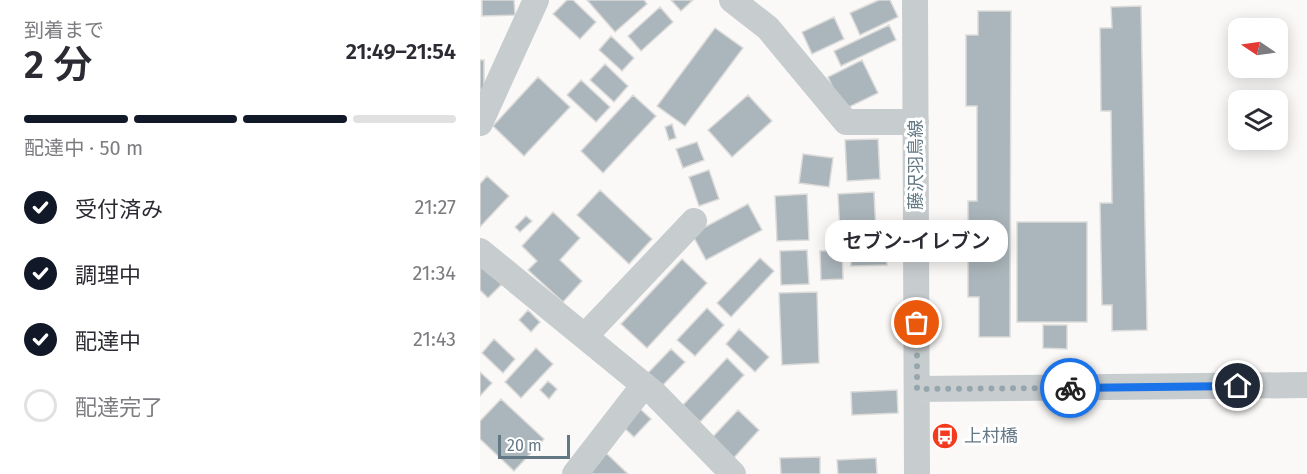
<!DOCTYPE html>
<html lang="ja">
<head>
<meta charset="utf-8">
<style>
  :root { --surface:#fff; --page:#f2f2f3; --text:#2b2b33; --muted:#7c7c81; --line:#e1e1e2; --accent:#111827 }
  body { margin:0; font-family:"Fira Sans","Noto Sans JP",sans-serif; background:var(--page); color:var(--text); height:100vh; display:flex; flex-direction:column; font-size:22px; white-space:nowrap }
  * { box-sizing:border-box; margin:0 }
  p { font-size:20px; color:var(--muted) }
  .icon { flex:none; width:33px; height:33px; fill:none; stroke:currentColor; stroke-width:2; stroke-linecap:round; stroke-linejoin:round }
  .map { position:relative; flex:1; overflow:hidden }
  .panel { display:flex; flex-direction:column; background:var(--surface); width:480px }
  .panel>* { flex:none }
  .needle { width:39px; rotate:283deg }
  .controls { position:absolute; left:748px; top:18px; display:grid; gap:12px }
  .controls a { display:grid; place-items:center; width:60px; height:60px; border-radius:12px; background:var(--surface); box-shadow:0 3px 15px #0003; font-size:30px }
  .scale { position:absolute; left:18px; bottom:15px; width:72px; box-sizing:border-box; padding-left:6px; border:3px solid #627985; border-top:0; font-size:16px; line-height:21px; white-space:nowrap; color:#627985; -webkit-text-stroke:4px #fff; paint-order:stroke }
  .pin { position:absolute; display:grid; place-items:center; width:51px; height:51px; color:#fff; margin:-26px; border:3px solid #fff; border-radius:50%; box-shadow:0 2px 6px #0007 }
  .courier { position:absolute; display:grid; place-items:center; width:60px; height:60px; margin:-30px; border:4px solid #1a73e8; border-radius:50%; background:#fff; color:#222; box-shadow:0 2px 8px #0007 }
  .bubble { position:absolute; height:42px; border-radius:18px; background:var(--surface); box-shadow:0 3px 15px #0003; font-size:20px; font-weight:600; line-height:42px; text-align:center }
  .overview em { font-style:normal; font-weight:600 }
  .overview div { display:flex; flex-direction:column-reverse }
  .overview { display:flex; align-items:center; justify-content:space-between; height:102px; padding:0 24px }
  h1 { font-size:39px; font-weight:600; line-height:45px }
  .bar { display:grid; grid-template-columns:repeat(4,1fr); gap:9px 6px; align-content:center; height:72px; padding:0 24px }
  .bar i { height:8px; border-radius:4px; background:var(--line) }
  .bar .active { background:var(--accent) }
  .bar p { grid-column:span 4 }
  ol { padding:0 24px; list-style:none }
  li { display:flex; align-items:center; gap:18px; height:66px }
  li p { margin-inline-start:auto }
  li .icon { padding:6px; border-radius:50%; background:var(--accent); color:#fff; stroke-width:4 }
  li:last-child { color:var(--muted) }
  li i { width:33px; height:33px; border:3px solid var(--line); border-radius:50% }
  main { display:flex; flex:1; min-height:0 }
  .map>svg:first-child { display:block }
  .building { fill:#abb6bc; stroke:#dcdbd9; stroke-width:1.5 }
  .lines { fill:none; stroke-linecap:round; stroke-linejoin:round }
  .minor { stroke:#c7cccf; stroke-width:26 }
  .done { stroke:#97a6ad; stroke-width:6; stroke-dasharray:0 10.8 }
  .route { stroke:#1a73e8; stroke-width:8 }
  .labels { text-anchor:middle; stroke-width:6; stroke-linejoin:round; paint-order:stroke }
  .street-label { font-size:18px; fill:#627985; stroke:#fff }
  .poi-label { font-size:18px; fill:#627985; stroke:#fff; text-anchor:start }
</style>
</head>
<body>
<main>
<section class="panel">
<div class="overview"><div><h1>2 分</h1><p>到着まで</p></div><em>21:49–21:54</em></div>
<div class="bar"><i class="active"></i><i class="active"></i><i class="active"></i><i></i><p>配達中 · 50 m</p></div>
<ol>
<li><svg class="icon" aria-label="check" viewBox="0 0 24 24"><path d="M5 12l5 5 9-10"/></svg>受付済み<p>21:27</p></li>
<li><svg class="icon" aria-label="check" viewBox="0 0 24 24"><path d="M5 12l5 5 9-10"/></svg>調理中<p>21:34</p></li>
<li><svg class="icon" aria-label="check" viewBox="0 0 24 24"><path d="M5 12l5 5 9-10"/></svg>配達中<p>21:43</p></li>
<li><i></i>配達完了</li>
</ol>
</section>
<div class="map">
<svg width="827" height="474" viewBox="0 0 827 474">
  <rect width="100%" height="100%" fill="#faf9f7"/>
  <!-- building -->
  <path class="building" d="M2,0h32l1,15 -33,1z
    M87,0h6l23,22 -16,17 -27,-25z
    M107,0h57l3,4 -32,28z
    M191,0h22l-12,11z
    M399,0h11l8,17 -38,18 -10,-22z
    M661,6l6,324 -35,1v-26h-10l-2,-102h12l-1,-92h-10l-1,-83h12l-1,-21z
    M180,7l13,15 -32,29 -13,-15z
    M498,11h33l-1,326h-31v-40h-11v-96h9v-95h-11v-71h12z
    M354,17l10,22 -32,15 -10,-22z
    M409,25l7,15 -55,26 -7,-15z
    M235,28l28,20 -58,78 -28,-20z
    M131,36l23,22 -12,13 -23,-21z
    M0,60h4v30h-4z
    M382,60l16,33 -35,17 -15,-33z
    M125,64l23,22 -14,16 -24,-22z
    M58,77l32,30 -46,49 -31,-30z
    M101,80l29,27 -14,15 -29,-27z
    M153,95l23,21 -53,57 -22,-22z
    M268,95l24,26 -40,36 -24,-27z
    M192,124l4,14 -7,2 -4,-13z
    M398,139l2,40 -33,2 -2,-41z
    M217,142l7,18 -21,8 -7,-19z
    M323,154l30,4 -4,29 -30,-4z
    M229,170l10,29 -20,7 -10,-29z
    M7,176l22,20 -29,31v-43z
    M120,190l52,49 -23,25 -52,-49z
    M394,192l2,41 -36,2 -2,-41z
    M327,194l2,46 -32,1 -2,-45z
    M268,204l14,26 -56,30 -14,-26z
    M73,212l27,26 -20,22 22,21 -19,21 -35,-32 9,-9 -15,-15z
    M46,216l6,5 -12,11 -5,-5z
    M537,222h70v100h-70z
    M327,250l2,34 -28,1 -1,-34z
    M362,250l1,29 -22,1 -1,-29z
    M406,250l1,15 -36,1v-15z
    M280,258l14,13 -43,46 -14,-14z
    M202,259l25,24 -60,65 -26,-24z
    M0,262l23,21 -15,15 -8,-8z
    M337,292l2,71 -37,2 -3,-72z
    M227,308l17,17 -29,31 -18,-16z
    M48,310l12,12 -9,10 -12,-12z
    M563,325h24v24l-24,-1z
    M259,329l30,28 -14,15 -29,-28z
    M14,339l21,20 -12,14 -21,-20z
    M56,348l17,16 -32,34 -16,-16z
    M191,349l14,13 -23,24 -14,-13z
    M247,358l17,17 -44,47 -17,-17z
    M0,372l12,11 -12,13z
    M68,381l9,8 -8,10 -9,-9z
    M417,390l1,23 -46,2 -1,-23z
    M21,399l43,40 -30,32 -34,-32v-18z
    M157,406l14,13 -17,18 -14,-13z
    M258,410l21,20 -29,32 -22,-20z
    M126,453l22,21h-41z
    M340,457v17h-39l-1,-16z
    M396,458l1,16h-39l-1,-14z"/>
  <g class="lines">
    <!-- minor -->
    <path class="minor" d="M252,0l36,28 78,94h70
      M435,0l2,474
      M0,123l56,-123
      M0,251l176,144 77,79
      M105,336l109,-115
      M437,389l390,-4
      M95,474l69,-89"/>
  </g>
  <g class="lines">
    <!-- done -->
    <path class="done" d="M437,323v66l153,-1"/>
    <!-- route -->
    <path class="route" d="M590,388l168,-2"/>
  </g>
  <!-- icons -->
  <defs>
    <symbol id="bus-disc" viewBox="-11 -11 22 22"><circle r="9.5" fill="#f33a1e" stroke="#fff"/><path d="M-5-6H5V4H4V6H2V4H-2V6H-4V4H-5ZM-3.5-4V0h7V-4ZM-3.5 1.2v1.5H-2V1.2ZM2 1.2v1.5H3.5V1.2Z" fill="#fff"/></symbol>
  </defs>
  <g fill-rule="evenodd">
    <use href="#bus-disc" x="450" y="421" width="30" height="30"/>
  </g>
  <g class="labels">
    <!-- street labels -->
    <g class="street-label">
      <text transform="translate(436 165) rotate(-90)" y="6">藤沢羽鳥線</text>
    </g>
    <!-- poi labels -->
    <g class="poi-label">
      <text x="484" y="442">上村橋</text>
    </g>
  </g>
</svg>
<div class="controls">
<a><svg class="needle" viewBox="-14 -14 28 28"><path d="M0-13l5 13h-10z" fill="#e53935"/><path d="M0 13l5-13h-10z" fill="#7c7c81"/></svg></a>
<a><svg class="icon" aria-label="layers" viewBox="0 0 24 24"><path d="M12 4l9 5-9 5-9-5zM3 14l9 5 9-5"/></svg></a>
</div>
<div class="scale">20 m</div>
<div class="pin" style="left:437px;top:323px;background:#ea580c"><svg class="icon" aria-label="bag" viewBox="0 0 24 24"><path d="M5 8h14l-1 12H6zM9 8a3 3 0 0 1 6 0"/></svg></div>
<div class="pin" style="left:758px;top:386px;background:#1f2937"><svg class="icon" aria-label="home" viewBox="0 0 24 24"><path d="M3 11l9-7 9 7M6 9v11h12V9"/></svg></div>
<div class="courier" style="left:590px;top:388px"><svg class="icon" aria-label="bike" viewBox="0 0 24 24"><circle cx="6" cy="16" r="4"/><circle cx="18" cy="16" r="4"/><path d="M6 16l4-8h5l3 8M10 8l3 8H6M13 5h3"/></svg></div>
<div class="bubble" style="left:345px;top:220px;width:183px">セブン-イレブン</div>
</div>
</main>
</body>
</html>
